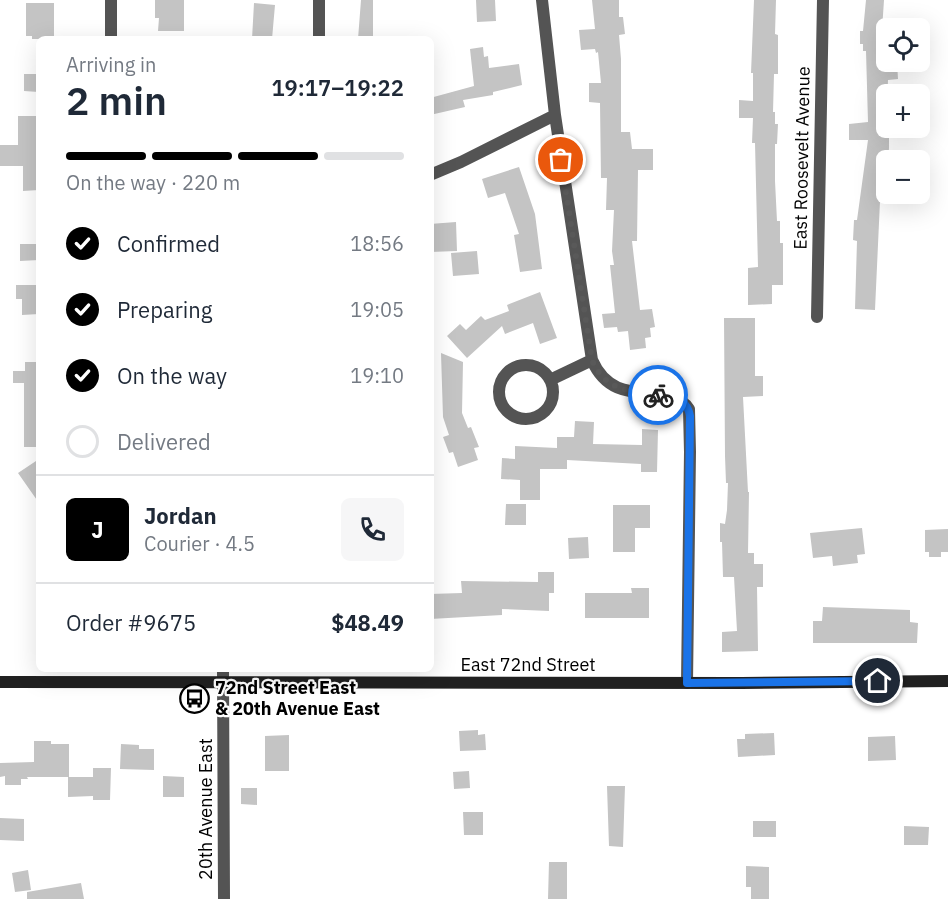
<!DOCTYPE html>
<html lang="en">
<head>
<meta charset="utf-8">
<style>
  :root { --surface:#fff; --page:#f6f6f7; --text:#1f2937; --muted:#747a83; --line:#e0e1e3; --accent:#000 }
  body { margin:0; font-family:"IBM Plex Sans",sans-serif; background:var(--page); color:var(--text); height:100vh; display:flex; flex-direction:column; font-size:22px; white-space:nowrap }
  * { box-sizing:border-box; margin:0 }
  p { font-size:20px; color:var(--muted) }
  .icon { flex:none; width:33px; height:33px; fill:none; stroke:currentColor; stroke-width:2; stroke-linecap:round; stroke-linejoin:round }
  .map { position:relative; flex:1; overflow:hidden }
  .side { position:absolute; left:36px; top:36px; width:398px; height:636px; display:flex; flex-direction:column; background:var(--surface); border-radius:9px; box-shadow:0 6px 24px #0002 }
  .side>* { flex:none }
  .tools { position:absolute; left:876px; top:18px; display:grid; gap:12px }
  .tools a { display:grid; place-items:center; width:54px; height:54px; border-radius:9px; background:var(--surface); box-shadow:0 6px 24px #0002; font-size:30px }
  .pin { position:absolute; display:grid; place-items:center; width:51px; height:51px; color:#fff; margin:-26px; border:3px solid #fff; border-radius:50%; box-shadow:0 2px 6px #0007 }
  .courier { position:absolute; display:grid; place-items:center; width:60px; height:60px; margin:-30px; border:4px solid #1a73e8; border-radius:50%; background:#fff; color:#222; box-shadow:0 2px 8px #0007 }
  .headline em { font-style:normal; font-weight:600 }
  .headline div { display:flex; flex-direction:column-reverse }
  .headline { display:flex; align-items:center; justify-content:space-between; height:102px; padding:0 30px }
  h1 { font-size:39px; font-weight:600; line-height:45px }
  .bar { display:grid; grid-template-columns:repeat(4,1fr); gap:9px 6px; align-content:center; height:72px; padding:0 30px }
  .bar i { height:8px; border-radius:4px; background:var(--line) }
  .bar .on { background:var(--accent) }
  .bar p { grid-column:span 4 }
  .line { display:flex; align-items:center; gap:15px; padding:0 30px; border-top:2px solid var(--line) }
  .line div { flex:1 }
  .round { display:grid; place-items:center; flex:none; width:63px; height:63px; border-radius:9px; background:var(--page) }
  ol { padding:0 30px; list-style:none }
  li { display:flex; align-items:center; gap:18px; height:66px }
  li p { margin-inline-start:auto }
  li .icon { padding:6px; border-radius:50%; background:var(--accent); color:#fff; stroke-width:4 }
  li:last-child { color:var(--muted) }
  li i { width:33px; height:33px; border:3px solid var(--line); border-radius:50% }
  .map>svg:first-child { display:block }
  .building { fill:#c4c4c4 }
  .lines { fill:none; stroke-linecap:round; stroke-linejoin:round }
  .minor { stroke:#545454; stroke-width:12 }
  .secondary { stroke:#212121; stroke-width:12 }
  .done { stroke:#595959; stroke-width:6; stroke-dasharray:0 10.8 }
  .route { stroke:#1a73e8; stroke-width:8 }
  .labels { text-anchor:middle; stroke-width:4.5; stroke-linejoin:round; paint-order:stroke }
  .street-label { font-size:18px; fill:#000; stroke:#fff }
  .poi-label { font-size:18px; font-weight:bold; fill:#000; stroke:#fff; text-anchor:start }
</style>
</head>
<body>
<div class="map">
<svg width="948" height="899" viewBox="0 0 948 899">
  <rect width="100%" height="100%" fill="#fff"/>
  <!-- building -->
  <path class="building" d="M155,0h29v31h-26l1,-13h-4z
    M361,0h12v39h-15z
    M476,0h19l1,21 -19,1z
    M592,0h27v17h4l2,17 -6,1 2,24v73h9l2,17h21v21h-15l-1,71h-5l8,69 12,-1 3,18 -5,1 1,9 -6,1 1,10 -16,2 -2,-19 -10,1 -1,-5 -13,1 -2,-14 13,-1 -5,-48h4l-2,-14 2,-41h-8l1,-32h-6l-1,-75 -11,-1v-19h12l-3,-31 -2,1 -1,-4 -14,1 -2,-20 16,-1z
    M754,0h22l-1,34 3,1v39h-4l-1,38h2v12h3l-1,20h-2v37l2,40h3v22h3v42h-11v19l-24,1v-37l10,-1 -3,-124h-3l1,-25h-14v-18l14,1v-28h-2z
    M866,0h18l-2,30h4v32h11l1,17 -10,1 -2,48h3v20l-5,54 -4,-1 -5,109 -20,-1 2,-68 -4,-1 1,-20h3l11,-80h-19v-16l19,-2 -2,-71h-3v-7h-3v-13h3z
    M26,3h28v36h-22v-3h-6z
    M254,3l21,2 -3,34h-20z
    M483,47l1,10 4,-1 1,12 30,-4 3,21 -29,7v3l-30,5 2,7 -35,8v-17l44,-12 -4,-37z
    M24,74h15v18l-15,-1z
    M18,116h21v74l-16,1v-25h-23v-21h18z
    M519,167l16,47 7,55 -22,3 -6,-37 5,-1 -14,-41 -17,5 -6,-19z
    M456,222l1,29 -27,1v-28z
    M20,244h19v16l-19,1z
    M477,251l2,23 -26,2 -2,-23z
    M16,285h23v29l-17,1v-16h-6z
    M540,292l17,46 -17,6 -7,-21 -28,11 -3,-8 -35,32 -20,-22 13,-12 6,6 15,-14 4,4 24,-9 -2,-6z
    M724,318h31v58h8v20l-20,1 5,95h1l-1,61h6v11h9v23h-6l1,64 -36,1v-20l15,-1 -3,-54h-11l-1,-35h-2v-19l5,1 2,-14 1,-27h-2l-1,-27z
    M441,353l22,9 -1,51 6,15 3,-1 8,20 -5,1 4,12 -20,7 -5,-15 -4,1 -6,-16 6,-2 -6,-18z
    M25,362h14v85h-15v-64h-11v-12h12z
    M575,421l19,1 -1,22 49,1v-16l16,1 -1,42h-16v-8l-74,-4v9h-27v31h-20v-20l-19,-1 1,-21 13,1v-13l42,2v-11h17z
    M39,459v44l-21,-30z
    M506,504h20v21h-21z
    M613,505h37v23h-15v24h-22z
    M862,528l3,26 -8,1 1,8 -25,3 -1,-10 -19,2 -3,-25z
    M948,529v23h-7v5h-12v-5h-4v-22z
    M588,537l1,21 -20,1 -1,-21z
    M538,572h16v21h-5v18l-47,-2v6l-72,4v-25l32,-1 -1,-12 77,1z
    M631,588h18v30h-64v-25h47z
    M823,607l87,3v12l8,1 -1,20h-104v-22h9z
    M478,730v5l7,-1 1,16 -26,1 -1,-20z
    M774,733l1,22 -37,2 -1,-18h8v-5z
    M289,735v36h-24v-35z
    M895,736l1,24 -28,1v-24z
    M34,741h17v3h18v33h24v-9h18l-1,32h-17v-4l-25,1v-20h-41l1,2h-7v6h-16v-9l-5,1v-14l34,-1z
    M121,744l18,1v4h15v21l-34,-1z
    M469,771l1,17 -16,1 -1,-17z
    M163,776l21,1v20h-21z
    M607,786h18l-2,61 -14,-1z
    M241,788h16v17l-16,-1z
    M463,812h20v23h-19z
    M0,818l24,1v22l-24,-1z
    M753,821h23v16h-23z
    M904,826l25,1 -1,18h-24z
    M549,862h18v37h-19z
    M746,866l23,1v32h-18v-12h-5z
    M28,870l3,20 -16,2 -3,-19z
    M81,883l3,16h-57v-7z"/>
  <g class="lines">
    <!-- minor -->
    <path class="minor" d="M319,0v39
      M542,0l13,115 37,245c23,53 76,18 97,49l1,43 -3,231
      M111,39v-39
      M430,175l31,-13 94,-47
      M817,317l6,-317
      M499 392a27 27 0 1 1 54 0a27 27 0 1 1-54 0Z
      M550,380l42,-20
      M223,669l1,230"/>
    <!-- secondary -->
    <path class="secondary" d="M0,682l742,1 206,-2"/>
  </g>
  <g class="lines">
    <!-- done -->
    <path class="done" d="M561,160l31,200c14,32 36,30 66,35"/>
    <!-- route -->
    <path class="route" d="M658,395c16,3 29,3 32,21l-3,267 191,-2"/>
  </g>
  <!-- icons -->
  <defs>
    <symbol id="bus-ring" viewBox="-11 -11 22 22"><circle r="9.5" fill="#fff" stroke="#000" stroke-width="1.5"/><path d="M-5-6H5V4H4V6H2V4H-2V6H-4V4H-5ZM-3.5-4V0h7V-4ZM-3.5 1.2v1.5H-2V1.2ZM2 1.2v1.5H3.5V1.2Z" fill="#000"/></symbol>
  </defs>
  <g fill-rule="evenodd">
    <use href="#bus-ring" x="178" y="682" width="33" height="33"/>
  </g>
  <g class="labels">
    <!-- street labels -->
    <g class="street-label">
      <text transform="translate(802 158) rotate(-89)" y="6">East Roosevelt Avenue</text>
      <text x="528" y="671">East 72nd Street</text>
      <text transform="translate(206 809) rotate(-90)" y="6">20th Avenue East</text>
    </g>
    <!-- poi labels -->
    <g class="poi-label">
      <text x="215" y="694">72nd Street East<tspan x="215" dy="21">&amp; 20th Avenue East</tspan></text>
    </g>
  </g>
</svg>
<div class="tools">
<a><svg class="icon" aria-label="locate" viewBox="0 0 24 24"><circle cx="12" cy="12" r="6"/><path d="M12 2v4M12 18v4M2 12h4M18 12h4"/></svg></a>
<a>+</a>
<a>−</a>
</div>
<div class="pin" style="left:561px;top:160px;background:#ea580c"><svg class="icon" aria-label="bag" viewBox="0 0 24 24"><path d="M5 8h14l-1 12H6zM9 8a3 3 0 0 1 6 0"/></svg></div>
<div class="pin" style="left:878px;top:681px;background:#1f2937"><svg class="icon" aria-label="home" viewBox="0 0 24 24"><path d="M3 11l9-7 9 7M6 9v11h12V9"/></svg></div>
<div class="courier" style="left:658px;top:395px"><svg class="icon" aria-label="bike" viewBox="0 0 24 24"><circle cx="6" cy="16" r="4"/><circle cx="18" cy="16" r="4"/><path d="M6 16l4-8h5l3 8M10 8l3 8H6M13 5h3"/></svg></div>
<section class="side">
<div class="headline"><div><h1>2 min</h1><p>Arriving in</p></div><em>19:17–19:22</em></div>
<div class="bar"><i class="on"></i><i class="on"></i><i class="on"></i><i></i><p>On the way · 220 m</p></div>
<ol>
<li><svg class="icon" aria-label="check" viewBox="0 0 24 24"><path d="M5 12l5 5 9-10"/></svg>Confirmed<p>18:56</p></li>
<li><svg class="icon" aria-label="check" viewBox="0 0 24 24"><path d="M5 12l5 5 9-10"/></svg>Preparing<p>19:05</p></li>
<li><svg class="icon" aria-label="check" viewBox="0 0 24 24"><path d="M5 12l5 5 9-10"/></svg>On the way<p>19:10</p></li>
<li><i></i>Delivered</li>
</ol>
<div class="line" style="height:108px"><b class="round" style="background:var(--accent);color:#fff">J</b><div><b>Jordan</b><p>Courier · 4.5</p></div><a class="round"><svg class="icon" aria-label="phone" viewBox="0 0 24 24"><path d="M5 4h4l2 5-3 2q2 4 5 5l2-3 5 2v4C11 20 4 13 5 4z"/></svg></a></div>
<div class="line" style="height:78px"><div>Order #9675</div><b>$48.49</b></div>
</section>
</div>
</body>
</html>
